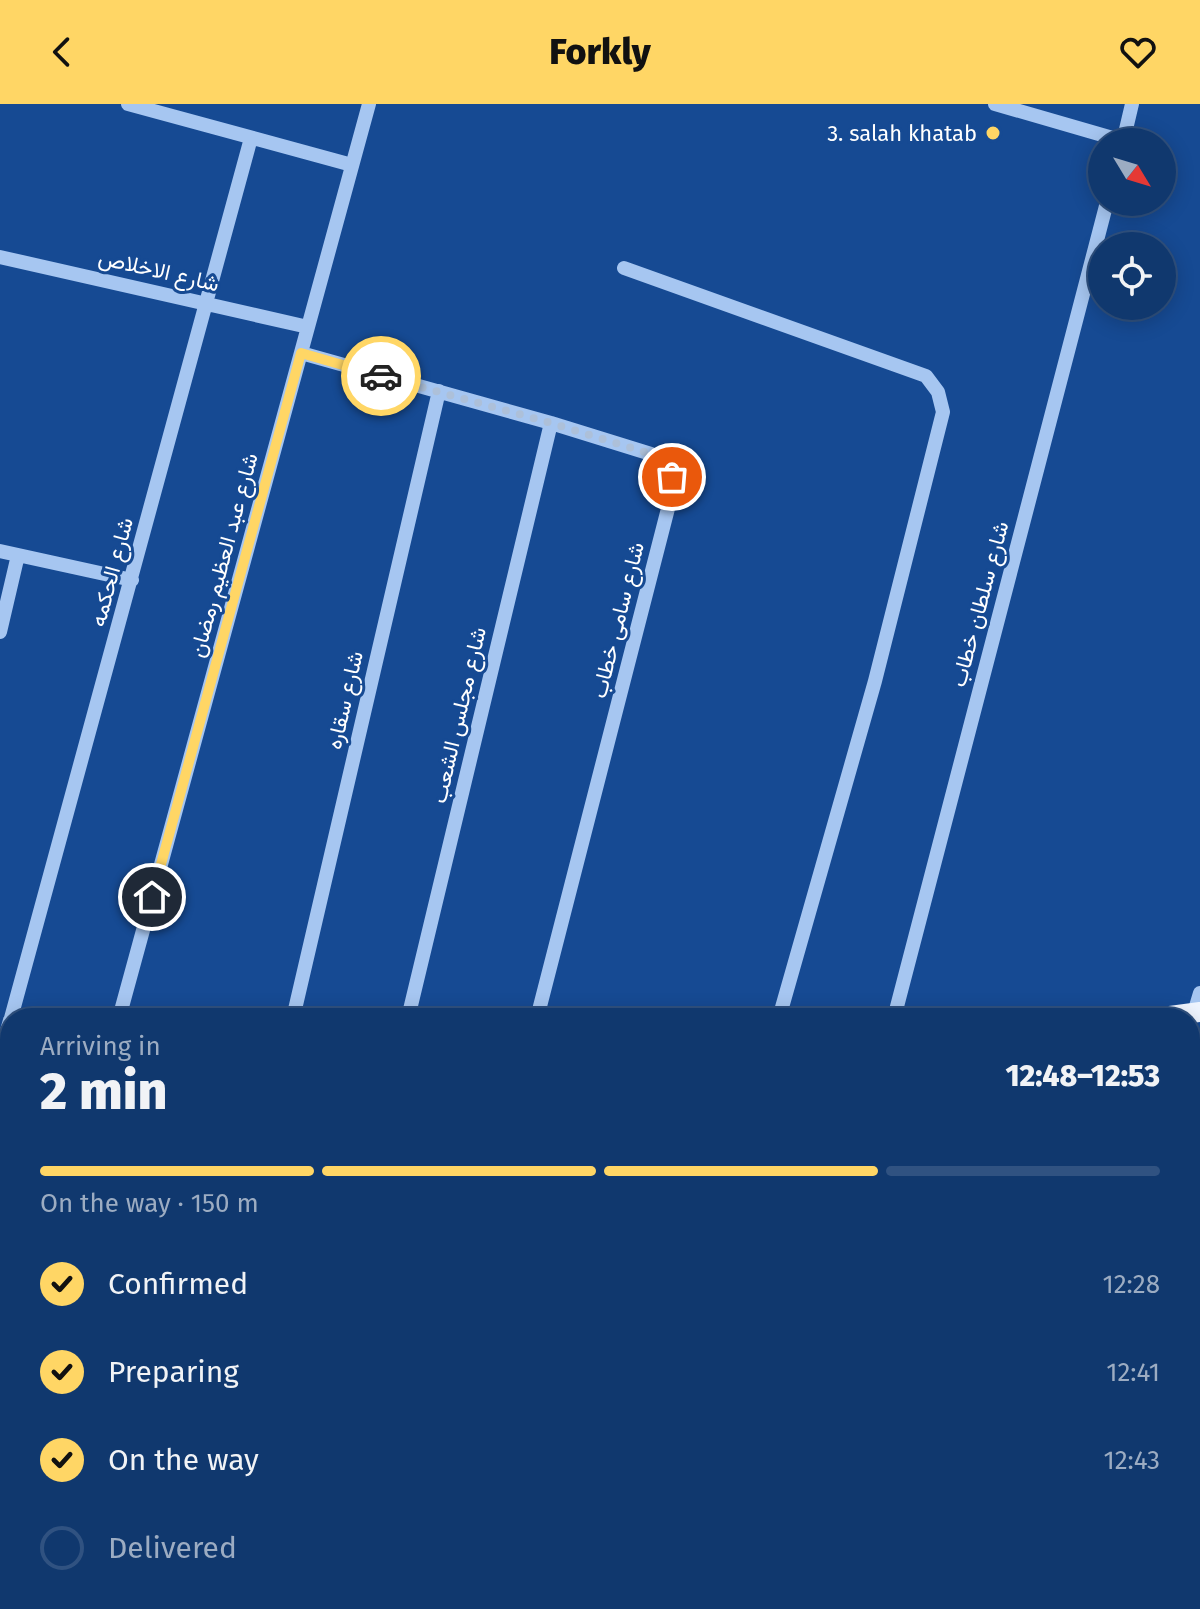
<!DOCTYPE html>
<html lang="en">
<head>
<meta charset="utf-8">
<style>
  :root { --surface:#10386e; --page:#193f73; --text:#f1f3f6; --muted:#9cacc2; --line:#305281; --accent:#ffd665 }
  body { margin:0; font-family:"Fira Sans",Vazirmatn,sans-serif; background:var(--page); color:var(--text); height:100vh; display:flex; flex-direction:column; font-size:30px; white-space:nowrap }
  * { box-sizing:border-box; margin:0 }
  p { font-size:26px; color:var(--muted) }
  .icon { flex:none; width:44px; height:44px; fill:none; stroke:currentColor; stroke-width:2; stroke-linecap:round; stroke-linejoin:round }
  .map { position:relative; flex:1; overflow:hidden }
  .panel { position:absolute; left:0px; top:904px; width:1200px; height:602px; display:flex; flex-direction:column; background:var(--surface); border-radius:32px 32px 0 0; box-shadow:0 4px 20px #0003,0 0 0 2px var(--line) }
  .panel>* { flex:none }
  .needle { width:52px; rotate:128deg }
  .fabs { position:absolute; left:1088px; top:24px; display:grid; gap:16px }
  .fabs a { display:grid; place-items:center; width:88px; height:88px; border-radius:50%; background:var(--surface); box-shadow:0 4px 20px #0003,0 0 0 2px var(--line); font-size:40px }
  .pin { position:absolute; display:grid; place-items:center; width:68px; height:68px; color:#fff; margin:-34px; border:4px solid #fff; border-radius:50%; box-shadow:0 2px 8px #0007 }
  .courier { position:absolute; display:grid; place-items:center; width:80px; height:80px; margin:-40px; border:6px solid #ffd665; border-radius:50%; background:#fff; color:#222; box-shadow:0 2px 10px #0007 }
  .overview em { font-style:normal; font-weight:800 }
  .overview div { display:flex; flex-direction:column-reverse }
  .overview { display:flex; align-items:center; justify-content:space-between; height:136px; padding:0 40px }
  h1 { font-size:52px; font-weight:800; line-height:60px }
  .bar { display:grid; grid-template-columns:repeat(4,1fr); gap:12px 8px; align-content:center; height:96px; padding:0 40px }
  .bar i { height:10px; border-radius:6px; background:var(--line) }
  .bar .active { background:var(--accent) }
  .bar p { grid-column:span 4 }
  ol { padding:0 40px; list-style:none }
  li { display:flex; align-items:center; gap:24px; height:88px }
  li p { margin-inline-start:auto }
  li .icon { padding:8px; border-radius:50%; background:var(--accent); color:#111; stroke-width:4 }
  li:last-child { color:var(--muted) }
  li i { width:44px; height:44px; border:4px solid var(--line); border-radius:50% }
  header { display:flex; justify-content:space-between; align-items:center; height:104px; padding:0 40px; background:var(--accent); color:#111; font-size:36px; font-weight:800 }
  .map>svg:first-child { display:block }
  .water { fill:#32588e; stroke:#98c0f3; stroke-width:2 }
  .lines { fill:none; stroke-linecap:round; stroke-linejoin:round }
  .minor { stroke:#a6c6f1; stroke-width:14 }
  .major { stroke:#eff5ff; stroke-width:20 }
  .highway { stroke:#fff; stroke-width:24 }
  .done { stroke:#adc0d9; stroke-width:8; stroke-dasharray:0 14.4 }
  .route { stroke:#ffd665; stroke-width:10 }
  .poi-dot { fill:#ffd665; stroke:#164a93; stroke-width:3 }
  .labels { text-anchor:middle; stroke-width:6; stroke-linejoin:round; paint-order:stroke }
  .poi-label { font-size:22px; fill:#fff; stroke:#164a93; text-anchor:end }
  .street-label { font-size:22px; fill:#fff; stroke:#164a93 }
</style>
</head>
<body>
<header><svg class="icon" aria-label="back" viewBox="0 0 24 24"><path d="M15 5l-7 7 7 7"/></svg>Forkly<svg class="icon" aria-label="heart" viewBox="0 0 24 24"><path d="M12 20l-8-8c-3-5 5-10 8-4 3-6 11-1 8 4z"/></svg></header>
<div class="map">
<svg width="1200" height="1505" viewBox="0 0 1200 1505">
  <rect width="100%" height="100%" fill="#164a93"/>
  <!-- water -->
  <path class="water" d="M1200,1130v86l-10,2v-87z
    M10,1395v101h19l-29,9v-106z"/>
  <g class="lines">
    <!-- minor -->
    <path class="minor" d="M128,0l224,61
      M995,0l128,37
      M1123,38l9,-38
      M0,153l308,70
      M624,164l302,108 12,16 5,20 -68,269 -96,337
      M301,249l250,70 100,31c16,11 21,19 21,39l-135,525
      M0,447l132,29
      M0,528l18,-77
      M1194,909l6,-20
      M11,914l240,-880
      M119,914l250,-914
      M293,914l146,-627
      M408,914l143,-595
      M894,914l213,-816
      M0,952l10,-36
      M1190,1045l10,-1
      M0,1325l10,-4
      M1190,1371l10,4
      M390,1505l2,-9
      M479,1505l2,-9
      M674,1505l2,-9"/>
    <!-- major -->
    <path class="major" d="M1155,914l45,-6
      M1190,965l10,-1
      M1190,1092l10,-1
      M0,1132l10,-3
      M0,1209l10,-3
      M1190,1312l10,-1
      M0,1335l10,30
      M264,1505l22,-9"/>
    <!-- highway -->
    <path class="highway" d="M1190,1163l10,-1
      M1190,1256l10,-1
      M0,1447l10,-4
      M115,1505l23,-9"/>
  </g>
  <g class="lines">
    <!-- done -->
    <path class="done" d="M381,272l170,47 100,31 13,9 8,14"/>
    <!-- route -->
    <path class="route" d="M152,793l149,-544 80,23"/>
  </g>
  <!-- markers -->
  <circle class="poi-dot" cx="993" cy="29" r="8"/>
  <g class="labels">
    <!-- poi labels -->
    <g class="poi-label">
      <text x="977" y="37">3. salah khatab</text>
    </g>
    <!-- street labels -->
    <g class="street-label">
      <text transform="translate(159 166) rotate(13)" y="8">شارع الاخلاص</text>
      <text transform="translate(223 451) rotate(-75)" y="8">شارع عبد العظيم رمضان</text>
      <text transform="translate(111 468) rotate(-75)" y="8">شارع الحكمه</text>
      <text transform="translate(979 500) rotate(-75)" y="8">شارع سلطان خطاب</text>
      <text transform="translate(617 516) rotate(-76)" y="8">شارع سامى خطاب</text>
      <text transform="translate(344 596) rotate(-77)" y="8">شارع سقاره</text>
      <text transform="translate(458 611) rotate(-77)" y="8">شارع مجلس الشعب</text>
    </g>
  </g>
</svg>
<div class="fabs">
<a><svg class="needle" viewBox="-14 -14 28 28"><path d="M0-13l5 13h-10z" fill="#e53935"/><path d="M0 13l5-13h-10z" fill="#9cacc2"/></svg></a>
<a><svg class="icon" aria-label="locate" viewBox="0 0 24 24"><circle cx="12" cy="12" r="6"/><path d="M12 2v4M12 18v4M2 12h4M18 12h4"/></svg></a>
</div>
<div class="pin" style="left:672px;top:373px;background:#ea580c"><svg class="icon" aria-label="bag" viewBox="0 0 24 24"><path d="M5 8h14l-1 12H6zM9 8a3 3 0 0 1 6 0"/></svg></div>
<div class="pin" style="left:152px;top:793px;background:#1f2937"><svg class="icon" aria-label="home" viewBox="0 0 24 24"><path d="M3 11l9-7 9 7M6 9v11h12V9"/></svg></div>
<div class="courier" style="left:381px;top:272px"><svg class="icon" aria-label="car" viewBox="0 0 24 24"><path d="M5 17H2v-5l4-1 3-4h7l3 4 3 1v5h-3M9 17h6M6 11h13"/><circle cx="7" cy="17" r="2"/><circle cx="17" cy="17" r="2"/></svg></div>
<section class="panel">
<div class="overview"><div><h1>2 min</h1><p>Arriving in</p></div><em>12:48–12:53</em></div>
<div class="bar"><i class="active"></i><i class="active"></i><i class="active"></i><i></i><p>On the way · 150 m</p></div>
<ol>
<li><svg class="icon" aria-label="check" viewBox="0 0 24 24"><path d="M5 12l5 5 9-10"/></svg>Confirmed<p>12:28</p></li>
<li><svg class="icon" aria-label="check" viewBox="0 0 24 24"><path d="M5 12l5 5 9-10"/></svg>Preparing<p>12:41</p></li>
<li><svg class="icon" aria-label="check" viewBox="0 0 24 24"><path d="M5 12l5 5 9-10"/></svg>On the way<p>12:43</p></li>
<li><i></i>Delivered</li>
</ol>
</section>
</div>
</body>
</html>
